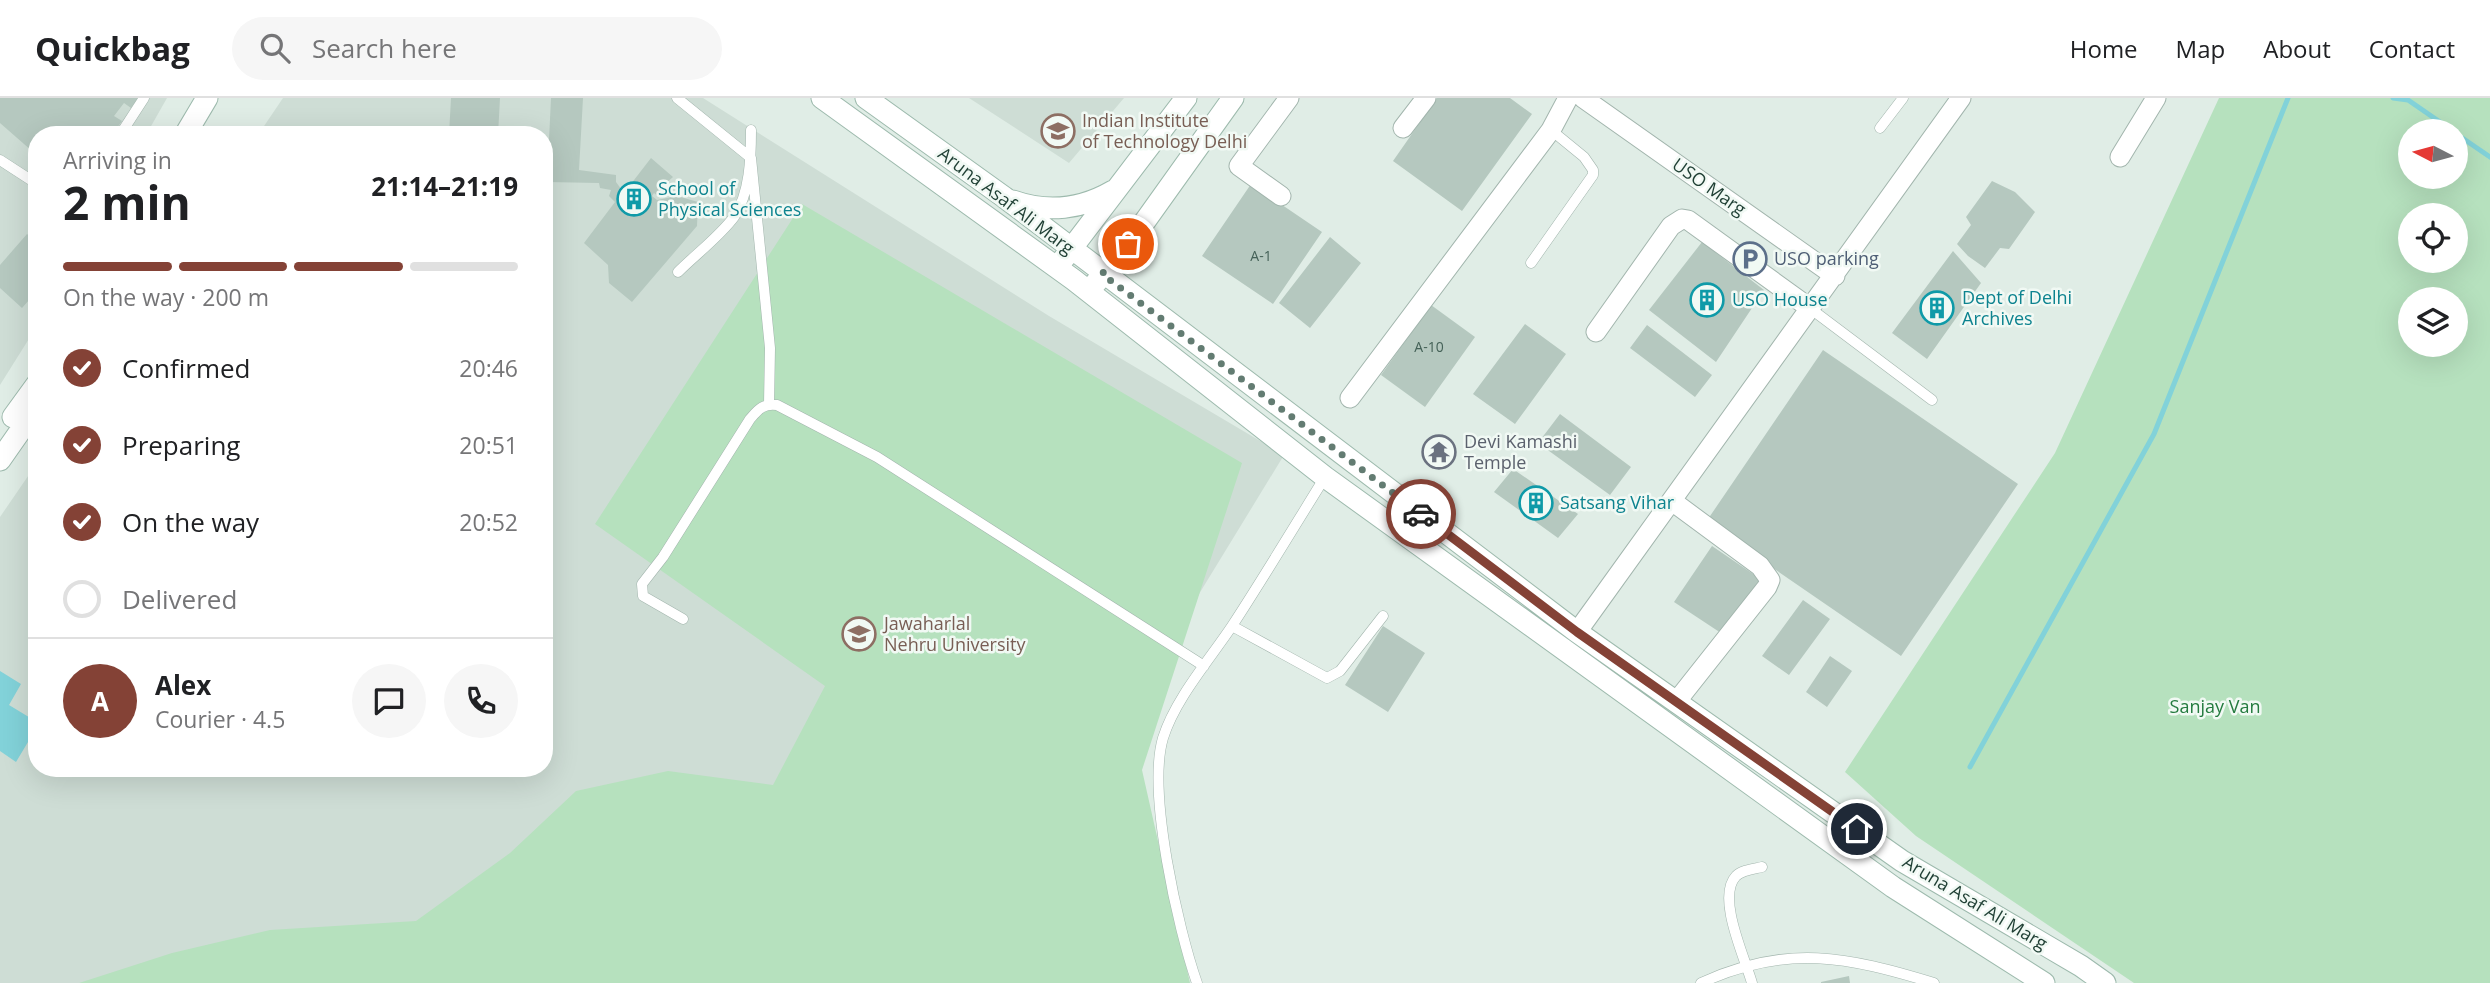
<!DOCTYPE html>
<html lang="en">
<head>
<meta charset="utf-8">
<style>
  :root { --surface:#fff; --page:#f6f6f6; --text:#202124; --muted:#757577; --line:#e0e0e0; --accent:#844236 }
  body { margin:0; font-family:"Open Sans",sans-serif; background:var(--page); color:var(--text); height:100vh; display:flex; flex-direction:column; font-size:26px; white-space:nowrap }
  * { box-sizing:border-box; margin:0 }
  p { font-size:23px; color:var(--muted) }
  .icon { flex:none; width:38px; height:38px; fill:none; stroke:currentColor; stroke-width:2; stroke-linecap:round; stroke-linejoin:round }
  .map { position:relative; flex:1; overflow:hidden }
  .panel { position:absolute; left:28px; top:28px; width:525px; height:651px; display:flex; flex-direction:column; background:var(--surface); border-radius:28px; box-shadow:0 7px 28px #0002 }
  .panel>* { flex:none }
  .needle { width:46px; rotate:276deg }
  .tools { position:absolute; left:2398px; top:21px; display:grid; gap:14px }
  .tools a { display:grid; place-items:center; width:70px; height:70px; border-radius:50%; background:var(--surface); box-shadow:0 7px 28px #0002; font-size:35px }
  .pin { position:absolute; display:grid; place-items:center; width:60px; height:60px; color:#fff; margin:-30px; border:4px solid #fff; border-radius:50%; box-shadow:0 2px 7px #0007 }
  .courier { position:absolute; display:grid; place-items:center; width:70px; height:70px; margin:-35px; border:5px solid #844236; border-radius:50%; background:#fff; color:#222; box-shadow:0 2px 9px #0007 }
  .head em { font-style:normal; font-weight:700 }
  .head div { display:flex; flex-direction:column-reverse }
  .head { display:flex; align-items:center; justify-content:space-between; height:119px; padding:0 35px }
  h1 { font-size:46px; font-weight:700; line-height:52px }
  .bar { display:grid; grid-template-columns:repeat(4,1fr); gap:10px 7px; align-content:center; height:84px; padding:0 35px }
  .bar i { height:9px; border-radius:5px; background:var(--line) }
  .bar .active { background:var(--accent) }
  .bar p { grid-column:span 4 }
  .line { display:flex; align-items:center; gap:18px; padding:0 35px; border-top:2px solid var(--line) }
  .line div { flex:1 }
  .round { display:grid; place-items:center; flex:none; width:74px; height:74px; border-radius:37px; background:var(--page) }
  ol { padding:0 35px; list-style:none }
  li { display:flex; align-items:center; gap:21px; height:77px }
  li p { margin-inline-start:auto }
  li .icon { padding:7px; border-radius:50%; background:var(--accent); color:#fff; stroke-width:4 }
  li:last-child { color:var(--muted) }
  li i { width:38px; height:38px; border:4px solid var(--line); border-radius:50% }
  header { display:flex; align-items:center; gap:42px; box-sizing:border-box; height:98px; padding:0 35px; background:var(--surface); border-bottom:2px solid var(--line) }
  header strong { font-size:33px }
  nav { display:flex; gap:38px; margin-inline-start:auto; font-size:24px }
  .search { width:490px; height:63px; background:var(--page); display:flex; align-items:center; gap:18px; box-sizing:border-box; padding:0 24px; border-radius:38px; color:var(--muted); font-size:26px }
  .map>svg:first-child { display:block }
  .built { fill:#ceddd5 }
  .green { fill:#b6e1be; fill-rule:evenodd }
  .water { fill:#82d2d9 }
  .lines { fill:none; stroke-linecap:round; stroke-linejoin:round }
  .stream { stroke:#82d2d9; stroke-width:5 }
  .building { fill:#b5c8bf }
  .lane-casing { stroke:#a2b5ad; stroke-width:11 }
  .street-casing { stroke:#a2b5ad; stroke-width:21 }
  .secondary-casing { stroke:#9dbaad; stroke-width:23 }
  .lane { stroke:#fff; stroke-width:10 }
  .street { stroke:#fff; stroke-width:19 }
  .secondary { stroke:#fff; stroke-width:21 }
  .done { stroke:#637c72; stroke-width:7; stroke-dasharray:0 12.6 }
  .route { stroke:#844236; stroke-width:9 }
  .labels { text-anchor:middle; stroke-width:5; stroke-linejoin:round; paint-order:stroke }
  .number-label { font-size:14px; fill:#446157 }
  .education-label { font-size:18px; fill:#785e54; stroke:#f1f9f4; text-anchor:start }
  .street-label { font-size:18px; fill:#1f3f34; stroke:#f1f9f4 }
  .culture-label { font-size:18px; fill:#0d838f; stroke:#f1f9f4; text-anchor:start }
  .service-label { font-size:18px; fill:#4e5e75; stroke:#f1f9f4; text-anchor:start }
  .worship-label { font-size:18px; fill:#5b616d; stroke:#f1f9f4; text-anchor:start }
  .park-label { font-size:18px; fill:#247b3f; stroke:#f1f9f4 }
</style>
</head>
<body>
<header>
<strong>Quickbag</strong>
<div class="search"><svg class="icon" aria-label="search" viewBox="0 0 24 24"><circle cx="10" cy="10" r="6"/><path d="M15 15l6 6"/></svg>Search here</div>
<nav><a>Home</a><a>Map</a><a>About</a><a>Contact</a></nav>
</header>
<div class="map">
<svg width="2490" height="885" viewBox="0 0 2490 885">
  <rect width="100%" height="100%" fill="#e0ede6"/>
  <!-- built -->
  <path class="built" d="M0,0h167l-21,37h-109v191l-37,59z
    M283,0h420l346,218 235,139 -181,296 20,232h-1123v-466l37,-54v305h507v-633h-286z
    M969,0h155l-55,65z"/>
  <!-- green -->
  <path class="green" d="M2219,0h271v885h-356l-218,-147 -71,-64 210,-319zM2410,33h45v46h-45zM2410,117h45v46h-45zM2410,201h45v46h-45z
    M802,106l440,259 -100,307 48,213h-1111l93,-30 98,-23 146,-9 94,-68 66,-62 92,-20 105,14 52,-99 -230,-162z"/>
  <!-- water -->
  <path class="water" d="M0,573l21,13 -12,21 28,17v5l-21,35 -16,-11z"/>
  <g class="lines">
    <!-- stream -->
    <path class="stream" d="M2393,0l15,2 45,31
      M2455,35l35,24
      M1970,669l184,-333 134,-336"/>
  </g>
  <!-- building -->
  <path class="building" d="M0,0h138l-7,10 -7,-5 -10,13 8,5 -10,14 -18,-2 -2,2h-55v9l-5,7 -32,-28z
    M451,0h49l-2,37h-49z
    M551,0h32l-4,72 37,5v7l8,11 27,-35 22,19 -9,8 3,3 -8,9 -5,-4 -2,3 5,4 20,-4 21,6 -1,24 -65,76 -23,-19 -1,-18 -24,-22 31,-41 -6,-6 2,-6 -11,-2 -1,-5 -52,-1z
    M1437,0h73l22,16 -70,97 -69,-50z
    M1992,83l23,11 20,20 -26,37 -9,-1 -15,20 -17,-12 -11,-12 14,-19 -5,-8z
    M1251,86l71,48 -49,72 -71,-48z
    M27,136l10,8v49l-15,17 -22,-20v-23z
    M1330,139l31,26 -51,65 -31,-25z
    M1702,144l62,48 -48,72 -67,-52z
    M1953,153l28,32 -54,76 -35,-26z
    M1431,207l44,32 -50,70 -44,-32z
    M1525,226l41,30 -51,70 -42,-30z
    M1647,227l65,50 -17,22 -65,-49z
    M1823,252l195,134 -117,172 -195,-134z
    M1560,316l71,53 -21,28 -72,-52z
    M1513,371l65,45 -20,24 -64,-46z
    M1712,448l50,34 -38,55 -50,-33z
    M1803,502l27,19 -41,56 -27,-19z
    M1383,528l42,27 -37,59 -43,-27z
    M1830,558l22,15 -25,36 -21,-15z
    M1849,878l1,7h-29v-1z"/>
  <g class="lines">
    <defs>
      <path id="lane" d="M677,0l74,60 19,190 -1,56
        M1880,30l23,-30
        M120,37l24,-37
        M0,62l37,24
        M1531,165l62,-88v-5l-9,-13 -33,-27
        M678,174c18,-18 41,-35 56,-55 16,-24 17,-59 17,-87
        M1811,211l121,91
        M683,521l-40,-23 -1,-12 21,-27 87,-138c8,-9 13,-16 27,-14l100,52 327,209
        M1232,528l95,52 13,-7 43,-55
        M1197,885c-19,-54 -50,-191 -34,-245 12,-39 47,-79 69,-112 32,-49 62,-99 93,-149
        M1701,885c86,-40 147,-26 233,0
        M1752,885c-7,-25 -36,-86 -16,-107 6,-6 17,-7 26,-9"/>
      <path id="street" d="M1583,0l252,178
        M1403,30l23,-30
        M2120,59l36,-59
        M1281,98l-42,-30 50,-68
        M1596,234l75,-106 11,-7 6,1 123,89
        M1350,300l201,-268 17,-32
        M1672,403l88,65 10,14 -3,7 -91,115
        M1577,534l384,-534"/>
      <path id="secondary" d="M822,0l252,182 251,197 568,410 151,96
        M866,0l138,99 573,435 325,229 179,105 24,17
        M185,37l22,-37
        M1013,103c34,12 69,8 100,-10
        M1062,163l124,-163
        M1094,187l34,-40 105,-147
        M13,319l24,-33
        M0,362l37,-53"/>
    </defs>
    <!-- lane casing -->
    <use href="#lane" class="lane-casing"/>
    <!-- street casing -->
    <use href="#street" class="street-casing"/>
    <!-- secondary casing -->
    <use href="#secondary" class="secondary-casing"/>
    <!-- lane -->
    <use href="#lane" class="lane"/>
    <!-- street -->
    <use href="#street" class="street"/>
    <!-- secondary -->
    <use href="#secondary" class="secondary"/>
  </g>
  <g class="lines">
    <!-- done -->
    <path class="done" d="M1128,146l-26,30 319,240"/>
    <!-- route -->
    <path class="route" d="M1421,416l156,118 280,197"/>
  </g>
  <!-- icons -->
  <defs>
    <symbol id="university-ring" viewBox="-11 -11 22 22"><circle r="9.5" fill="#f1f9f4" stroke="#8d6e63" stroke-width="1.5"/><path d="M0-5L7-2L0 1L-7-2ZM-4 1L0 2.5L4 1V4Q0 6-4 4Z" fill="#8d6e63"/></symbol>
    <symbol id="building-ring" viewBox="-11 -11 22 22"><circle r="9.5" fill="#f1f9f4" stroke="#0f9aa8" stroke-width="1.5"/><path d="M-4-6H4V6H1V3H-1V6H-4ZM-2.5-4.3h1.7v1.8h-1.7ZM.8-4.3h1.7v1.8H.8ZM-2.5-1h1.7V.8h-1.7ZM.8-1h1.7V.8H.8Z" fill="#0f9aa8"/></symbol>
    <symbol id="parking-ring" viewBox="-11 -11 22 22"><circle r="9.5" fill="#f1f9f4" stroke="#5c6f8a" stroke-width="1.5"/><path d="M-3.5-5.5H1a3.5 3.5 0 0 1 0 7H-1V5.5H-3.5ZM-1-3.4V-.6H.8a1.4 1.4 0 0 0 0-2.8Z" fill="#5c6f8a"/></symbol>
    <symbol id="temple-ring" viewBox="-11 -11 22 22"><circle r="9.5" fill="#f1f9f4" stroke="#6b7280" stroke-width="1.5"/><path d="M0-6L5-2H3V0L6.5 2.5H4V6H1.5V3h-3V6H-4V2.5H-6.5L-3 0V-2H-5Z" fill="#6b7280"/></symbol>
  </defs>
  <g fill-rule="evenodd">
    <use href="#university-ring" x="1039" y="14" width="38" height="38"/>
    <use href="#building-ring" x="615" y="82" width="38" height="38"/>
    <use href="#parking-ring" x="1731" y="142" width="38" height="38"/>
    <use href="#building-ring" x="1688" y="183" width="38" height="38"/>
    <use href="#building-ring" x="1918" y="191" width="38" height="38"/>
    <use href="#temple-ring" x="1420" y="335" width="38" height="38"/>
    <use href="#building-ring" x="1517" y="386" width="38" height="38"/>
    <use href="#university-ring" x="840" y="517" width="38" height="38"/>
  </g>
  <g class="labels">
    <!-- number labels -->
    <g class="number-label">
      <text x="1261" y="163">A-1</text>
      <text x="1429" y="254">A-10</text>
    </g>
    <!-- education labels -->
    <g class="education-label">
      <text x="1082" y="29">Indian Institute<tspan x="1082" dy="21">of Technology Delhi</tspan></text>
      <text x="884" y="532">Jawaharlal<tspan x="884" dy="21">Nehru University</tspan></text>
    </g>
    <!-- street labels -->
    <g class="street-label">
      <text transform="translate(1709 89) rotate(35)" y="6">USO Marg</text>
      <text transform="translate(1006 103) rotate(37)" y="6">Aruna Asaf Ali Marg</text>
      <text transform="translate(1975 805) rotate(31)" y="6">Aruna Asaf Ali Marg</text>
    </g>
    <!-- culture labels -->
    <g class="culture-label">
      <text x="658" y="97">School of<tspan x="658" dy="21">Physical Sciences</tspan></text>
      <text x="1962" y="206">Dept of Delhi<tspan x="1962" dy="21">Archives</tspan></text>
      <text x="1732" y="208">USO House</text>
      <text x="1560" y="411">Satsang Vihar</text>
    </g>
    <!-- service labels -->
    <g class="service-label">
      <text x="1774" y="167">USO parking</text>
    </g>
    <!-- worship labels -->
    <g class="worship-label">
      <text x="1464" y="350">Devi Kamashi<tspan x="1464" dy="21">Temple</tspan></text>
    </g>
    <!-- park labels -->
    <g class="park-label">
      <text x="2215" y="615">Sanjay Van</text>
    </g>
  </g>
</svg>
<div class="tools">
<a><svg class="needle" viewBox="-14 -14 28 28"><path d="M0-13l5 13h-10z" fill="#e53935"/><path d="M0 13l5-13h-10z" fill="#757577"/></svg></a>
<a><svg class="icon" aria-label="locate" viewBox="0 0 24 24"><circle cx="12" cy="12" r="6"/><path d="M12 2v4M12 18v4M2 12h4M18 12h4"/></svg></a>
<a><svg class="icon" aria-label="layers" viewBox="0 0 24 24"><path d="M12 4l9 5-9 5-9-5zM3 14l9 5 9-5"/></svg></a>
</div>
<div class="pin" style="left:1128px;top:146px;background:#ea580c"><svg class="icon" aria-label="bag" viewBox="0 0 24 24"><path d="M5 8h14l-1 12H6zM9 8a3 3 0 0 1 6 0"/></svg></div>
<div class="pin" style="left:1857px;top:731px;background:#1f2937"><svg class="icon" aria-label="home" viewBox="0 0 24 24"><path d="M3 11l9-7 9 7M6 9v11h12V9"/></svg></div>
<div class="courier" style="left:1421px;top:416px"><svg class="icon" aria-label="car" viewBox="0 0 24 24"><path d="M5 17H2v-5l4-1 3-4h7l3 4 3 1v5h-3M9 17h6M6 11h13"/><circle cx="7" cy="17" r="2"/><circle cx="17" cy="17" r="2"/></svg></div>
<section class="panel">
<div class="head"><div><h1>2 min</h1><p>Arriving in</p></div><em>21:14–21:19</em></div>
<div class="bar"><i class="active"></i><i class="active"></i><i class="active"></i><i></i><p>On the way · 200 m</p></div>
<ol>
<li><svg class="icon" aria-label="check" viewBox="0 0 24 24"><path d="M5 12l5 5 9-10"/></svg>Confirmed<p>20:46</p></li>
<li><svg class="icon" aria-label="check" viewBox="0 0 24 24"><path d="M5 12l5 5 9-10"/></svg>Preparing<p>20:51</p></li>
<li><svg class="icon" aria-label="check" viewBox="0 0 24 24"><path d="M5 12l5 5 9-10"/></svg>On the way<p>20:52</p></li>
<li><i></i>Delivered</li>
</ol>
<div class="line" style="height:126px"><b class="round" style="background:var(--accent);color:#fff">A</b><div><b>Alex</b><p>Courier · 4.5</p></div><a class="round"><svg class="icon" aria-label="chat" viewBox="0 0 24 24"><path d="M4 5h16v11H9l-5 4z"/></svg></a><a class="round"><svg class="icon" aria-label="phone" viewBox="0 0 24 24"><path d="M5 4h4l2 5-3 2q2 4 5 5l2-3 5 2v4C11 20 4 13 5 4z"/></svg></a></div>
</section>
</div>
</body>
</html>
